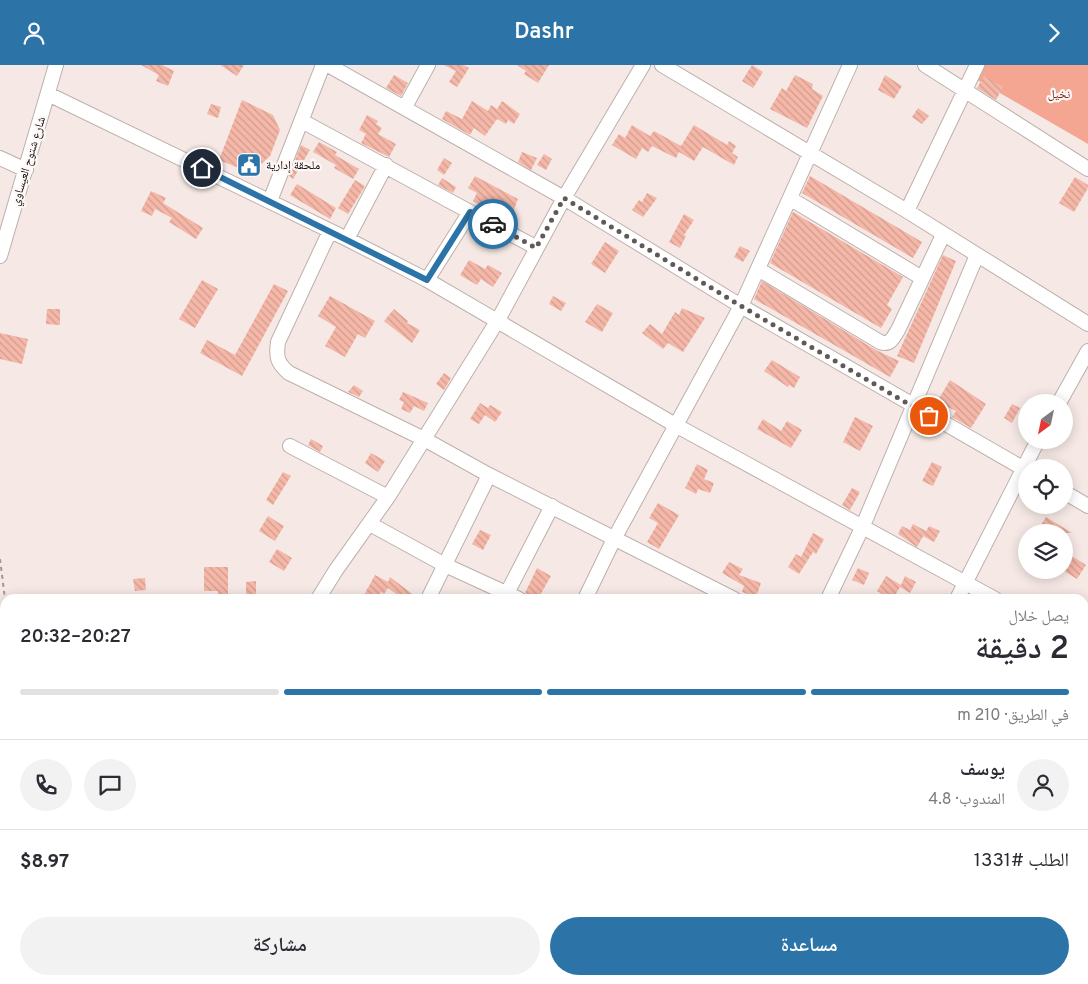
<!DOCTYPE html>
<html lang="ar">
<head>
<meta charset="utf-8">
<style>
  :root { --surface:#fff; --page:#f2f2f3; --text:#2b2b33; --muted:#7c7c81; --line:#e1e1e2; --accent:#2c73a7 }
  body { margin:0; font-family:Overpass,"Noto Naskh Arabic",sans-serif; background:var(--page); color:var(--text); direction:rtl; height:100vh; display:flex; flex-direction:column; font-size:19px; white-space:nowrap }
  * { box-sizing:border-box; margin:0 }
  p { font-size:16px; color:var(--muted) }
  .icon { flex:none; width:28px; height:28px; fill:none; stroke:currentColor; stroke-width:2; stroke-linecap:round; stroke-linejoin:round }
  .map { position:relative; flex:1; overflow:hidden; direction:ltr }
  .details { position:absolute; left:0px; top:529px; width:1089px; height:391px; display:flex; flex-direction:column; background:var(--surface); border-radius:15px 15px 0 0; box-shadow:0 2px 12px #0003; direction:rtl }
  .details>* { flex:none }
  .needle { width:32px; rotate:213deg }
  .controls { position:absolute; left:1018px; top:329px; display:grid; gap:10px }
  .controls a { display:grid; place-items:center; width:55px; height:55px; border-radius:50%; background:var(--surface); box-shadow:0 2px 12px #0003; font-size:25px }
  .pin { position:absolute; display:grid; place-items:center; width:42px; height:42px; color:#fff; margin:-21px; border:2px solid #fff; border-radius:50%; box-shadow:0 1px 5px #0007 }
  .courier { position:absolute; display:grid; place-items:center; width:50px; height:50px; margin:-25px; border:4px solid #2c73a7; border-radius:50%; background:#fff; color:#222; box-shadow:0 1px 6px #0007 }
  .head em { font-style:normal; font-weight:600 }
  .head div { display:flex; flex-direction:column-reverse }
  .head { display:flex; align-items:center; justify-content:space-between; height:85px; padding:0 20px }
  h1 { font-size:32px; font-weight:600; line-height:38px }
  .bar { display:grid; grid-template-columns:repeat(4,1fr); gap:8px 5px; align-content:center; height:60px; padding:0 20px }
  .bar i { height:6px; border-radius:4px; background:var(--line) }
  .bar .current { background:var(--accent) }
  .bar p { grid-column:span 4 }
  .line { display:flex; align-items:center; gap:12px; padding:0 20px; border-top:1px solid var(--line) }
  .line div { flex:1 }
  .round { display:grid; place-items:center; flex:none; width:52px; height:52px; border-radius:26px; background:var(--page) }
  .action { display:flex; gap:10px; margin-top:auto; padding:10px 20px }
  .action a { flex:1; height:58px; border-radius:30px; background:var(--accent); color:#fff; font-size:20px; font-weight:600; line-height:58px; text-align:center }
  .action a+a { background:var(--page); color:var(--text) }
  header { display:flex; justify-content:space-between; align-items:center; height:65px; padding:0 20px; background:var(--accent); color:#fff; font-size:22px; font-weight:600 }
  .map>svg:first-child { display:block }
  .green { fill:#f4a693 }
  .building { fill:url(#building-back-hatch) }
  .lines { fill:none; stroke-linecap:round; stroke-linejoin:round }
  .minor-casing { stroke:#bcb0ad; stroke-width:16 }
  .path { stroke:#a09693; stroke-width:2; stroke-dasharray:4 4; stroke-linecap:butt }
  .minor { stroke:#fff; stroke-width:14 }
  .done { stroke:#605957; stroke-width:5; stroke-dasharray:0 9 }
  .route { stroke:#2c73a7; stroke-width:6 }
  .labels { text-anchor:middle; stroke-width:4.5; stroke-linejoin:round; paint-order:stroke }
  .park-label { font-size:12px; fill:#7a230e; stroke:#fdf8f6 }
  .street-label { font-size:12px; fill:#100c0b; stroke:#fdf8f6 }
  .poi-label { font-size:12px; fill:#100c0b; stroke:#fdf8f6; text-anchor:start }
</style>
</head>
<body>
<header><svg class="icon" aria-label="forward" viewBox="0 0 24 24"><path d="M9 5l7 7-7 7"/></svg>Dashr<svg class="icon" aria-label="person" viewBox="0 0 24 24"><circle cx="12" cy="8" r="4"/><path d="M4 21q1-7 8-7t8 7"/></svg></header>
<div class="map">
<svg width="1088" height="919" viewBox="0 0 1088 919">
  <defs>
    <pattern id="building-back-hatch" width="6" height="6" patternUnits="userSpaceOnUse" patternTransform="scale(1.25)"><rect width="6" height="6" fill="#f5b7a8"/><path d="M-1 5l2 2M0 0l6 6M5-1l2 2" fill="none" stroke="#d19c8f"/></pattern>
  </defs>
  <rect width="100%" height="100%" fill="#f6e9e5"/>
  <!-- green -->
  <path class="green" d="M980,0h108v79l-114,-66z"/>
  <!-- building -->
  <path class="building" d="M141,0h21l12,6 -6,15 -12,-5 3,-6z
    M220,0h24l-7,11z
    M444,0h19l6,3 -12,19 -8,-5 7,-11z
    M517,0h32l-11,18 -14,-9 2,-3z
    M752,0l11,7 -10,16 -11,-7z
    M394,10l14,8 -7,13 -15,-8z
    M795,10l18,9 -1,5 11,7 -16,32 -37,-19 12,-21 4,3z
    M885,10l17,11 -8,13 -16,-9z
    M984,11l19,11 -7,13 -19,-12z
    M242,35l31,15 7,15 -10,26 -11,10 -3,9 -37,-15z
    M472,36l16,10 3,-6 6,4 5,-8 18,13 -6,10 -6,-4 -2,4 -9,-5 -12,17 -11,-8 -4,7 -28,-16 4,-8 16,8z
    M211,39l10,3 -3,11 -11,-4z
    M918,43l11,8 -7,8 -10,-7z
    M367,50l11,6 -2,3 6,4 -4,6 18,10 -7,13 -28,-14 5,-9 -7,-4z
    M632,60l18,11 4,-5 27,15 13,-21 33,20 2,-4 7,5 -4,7 6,4 -4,8 -31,-18 -9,14 -15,-9 -3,6 -24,-12 -4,6 -6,-4 -6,11 -24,-14 7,-11 6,4z
    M319,77l18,10 -2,3 24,14 -6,10 -19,-11 2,-3 -23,-13z
    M301,80l9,5 -17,29 -4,-3z
    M522,87l15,6 -6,12 -13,-8z
    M544,89l8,5 -6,11 -9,-5z
    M444,93l8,5 -8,12 -7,-5z
    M475,111l43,23 -9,23 -36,-21 4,-8 -9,-5z
    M810,111l112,66 -9,16 -111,-65z
    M1075,112l13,8v3l-14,24 -15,-9z
    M442,113l14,9 -3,6 -15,-8z
    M355,115l10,6 -17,28 -10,-6z
    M297,119l39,24 -6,11 -40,-24z
    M151,126l15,7 -3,5 40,25 -7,11 -27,-17 3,-4 -17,-9 -3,7 -11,-5z
    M647,128l10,5 -14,19 -11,-7 7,-10 3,2z
    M793,147l110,65 -16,28 5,4 -11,19 -111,-65z
    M684,149l10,6 -10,15 2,1 -6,12 -11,-6z
    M605,177l14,9 -14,22 -14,-9z
    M740,181l10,5 -7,11 -9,-5z
    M943,190l13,6 -42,102 -17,-7z
    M469,195l16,9 3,-4 14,8 -9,14 -12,-8 -4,6 -17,-10z
    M202,215l16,9 -23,39 -16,-9z
    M762,216l114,69 23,11 -9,16 -136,-78z
    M274,219l14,7 -46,85 -42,-23 7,-13 28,15z
    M330,231l45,25 -10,17 -7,-4 -13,23 -20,-11 11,-19 -18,-11z
    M553,231l13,7 -5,8 -12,-7z
    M597,239l16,9 -11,19 -17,-10z
    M682,243l23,10 -22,34 -15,-9 -5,6 -21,-16 8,-9 12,10 13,-22 4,3z
    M47,244h13v16l-14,-1z
    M394,244l14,12 -1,2 13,7 -8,13 -28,-22z
    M0,268l28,6 -6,25 -22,-5z
    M772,295l28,17 -6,11 -5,-3 -1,2 -24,-16z
    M444,308l7,5 -7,12 -8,-6z
    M950,315l36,24 -15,24 -19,-11 4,-6 -19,-9z
    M354,320l9,6 -4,6 -11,-5z
    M403,327l25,11 -4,8 -10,-5 -4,7 -9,-4 3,-7 -5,-2z
    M480,338l8,5 2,-3 12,7 -7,10 -10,-7 -6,9 -9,-5z
    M1012,339l8,4 -8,15 -8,-5z
    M855,352l18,9 -13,25 -17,-9z
    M763,354l18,12 6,-10 15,9 -11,18 -34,-19z
    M311,374l12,7 -3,6 -12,-7z
    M371,388l14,8 -7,11 -13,-9z
    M932,397l10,5 -9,19 -11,-5z
    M697,399l11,6 -4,9 10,4 -4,10 -12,-4 -2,5 -11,-6z
    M283,407l8,4 -18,29 -7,-5z
    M852,423l8,4 -10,18 -8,-5z
    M658,438l21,12 -20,34 -12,-7 11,-19 -9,-5z
    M268,451l16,10 -9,15 -16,-10z
    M1046,452l26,16h-36z
    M913,459l13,7 -9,16 -19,-13 4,-8 8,4z
    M929,461l11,5 -6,11 -11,-6z
    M480,465l11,5 -8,15 -11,-6z
    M813,468l11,6 -8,15 -3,-2 -14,22 -11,-7 8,-13 5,3z
    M277,484l15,9 -8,13 -15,-9z
    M1064,486l22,14 -9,14 -13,-8z
    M729,497l14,7 -4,6 22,8 -5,14 -14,-5 2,-6 -22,-13z
    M204,502h24v27h-10v-3h-14z
    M537,503l14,8 -12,21 -4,-2 -2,4h-5l-3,-6z
    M858,503l11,5 -5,12 -12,-5z
    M375,510l13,7 2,-5 29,22h-16l-15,-11 -4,6 -3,-2 -4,7h-7l-6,-4z
    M886,511l15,9 4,-9 11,6 -6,11 -10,-6 -7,12h-3l-13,-8z
    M145,513l1,12 -11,1 -2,-12z
    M256,516v15h-10v-14z"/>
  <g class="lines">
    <defs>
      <path id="minor" d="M328,0l236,133 177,108 285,164
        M662,0l245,146 181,113
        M925,0l163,104
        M48,29l299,145 80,41 250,146 318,173
        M405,42l23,-42
        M302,56l168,91
        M0,93l26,12
        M791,134l131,79
        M270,136l53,-136
        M907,146l70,-146
        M330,166l-52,111c-2,15 -1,21 11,31l135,66 65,36 245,124
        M347,174l39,-74
        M0,191l56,-191
        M758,204l122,73c10,4 13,-4 18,-12l45,-95
        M427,215l43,-68 67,36
        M1059,338l29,-52
        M290,381l98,51
        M1064,427l24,14
        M370,459l75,41 74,34
        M318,534l18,-29 52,-73 110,-177 66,-122 79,-133
        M428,534l61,-124
        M504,534l48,-93
        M585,534l29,-60 127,-233 109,-241
        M828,534l34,-71 115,-273
        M957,534l81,-159
        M1084,556l4,-7
        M1084,582l4,2
        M1084,719l4,2
        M1084,778l4,-8
        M1084,867l4,3
        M567,919v-4
        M683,919l2,-4
        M806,919l1,-4
        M882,919l2,-4"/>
    </defs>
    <!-- minor casing -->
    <use href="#minor" class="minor-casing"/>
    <!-- path -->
    <path class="path" d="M0,494l5,40
      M34,915l1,4
      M400,919l1,-4"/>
    <!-- minor -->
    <use href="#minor" class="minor"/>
  </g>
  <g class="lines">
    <!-- done -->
    <path class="done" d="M493,159l43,24 28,-50 177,108 188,110"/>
    <!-- route -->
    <path class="route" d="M202,103l225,112 43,-68 23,12"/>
  </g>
  <!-- icons -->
  <defs>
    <symbol id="civic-square" viewBox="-11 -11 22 22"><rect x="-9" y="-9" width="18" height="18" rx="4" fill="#2c73a7" stroke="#fdf8f6"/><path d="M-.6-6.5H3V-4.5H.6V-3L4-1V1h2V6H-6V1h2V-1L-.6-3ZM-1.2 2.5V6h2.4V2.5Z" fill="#fff"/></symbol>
  </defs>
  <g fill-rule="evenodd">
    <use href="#civic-square" x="235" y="86" width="28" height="28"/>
  </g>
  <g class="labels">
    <!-- park labels -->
    <g class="park-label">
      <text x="1059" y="33">نخيل</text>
    </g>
    <!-- street labels -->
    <g class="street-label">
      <text transform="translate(28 96) rotate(-73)" y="4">شارع شتوح العيساوي</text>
    </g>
    <!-- poi labels -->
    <g class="poi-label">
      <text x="266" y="104">ملحقة إدارية</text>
    </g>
  </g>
</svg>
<div class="controls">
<a><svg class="needle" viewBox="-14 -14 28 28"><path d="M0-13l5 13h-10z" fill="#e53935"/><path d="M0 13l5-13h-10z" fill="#7c7c81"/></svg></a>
<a><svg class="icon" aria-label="locate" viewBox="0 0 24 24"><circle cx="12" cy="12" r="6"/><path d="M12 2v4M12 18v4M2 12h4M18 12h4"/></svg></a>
<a><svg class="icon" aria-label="layers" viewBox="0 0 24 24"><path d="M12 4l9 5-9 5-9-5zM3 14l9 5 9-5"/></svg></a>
</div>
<div class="pin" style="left:929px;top:351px;background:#ea580c"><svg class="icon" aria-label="bag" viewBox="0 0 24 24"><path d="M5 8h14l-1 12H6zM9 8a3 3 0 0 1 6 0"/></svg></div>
<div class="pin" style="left:202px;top:103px;background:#1f2937"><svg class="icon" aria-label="home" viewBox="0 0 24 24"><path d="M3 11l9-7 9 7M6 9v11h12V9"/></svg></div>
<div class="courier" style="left:493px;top:159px"><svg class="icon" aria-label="car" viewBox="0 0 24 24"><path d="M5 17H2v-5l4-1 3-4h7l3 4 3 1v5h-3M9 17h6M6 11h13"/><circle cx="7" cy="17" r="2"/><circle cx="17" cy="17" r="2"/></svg></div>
<section class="details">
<div class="head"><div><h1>2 دقيقة</h1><p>يصل خلال</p></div><em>20:27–20:32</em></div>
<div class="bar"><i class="current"></i><i class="current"></i><i class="current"></i><i></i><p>في الطريق · 210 m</p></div>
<div class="line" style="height:90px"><a class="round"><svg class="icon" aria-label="person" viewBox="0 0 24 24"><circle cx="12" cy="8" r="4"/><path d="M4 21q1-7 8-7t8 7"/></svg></a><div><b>يوسف</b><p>المندوب · 4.8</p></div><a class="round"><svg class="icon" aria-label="chat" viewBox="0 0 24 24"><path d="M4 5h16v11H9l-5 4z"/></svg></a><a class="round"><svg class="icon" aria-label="phone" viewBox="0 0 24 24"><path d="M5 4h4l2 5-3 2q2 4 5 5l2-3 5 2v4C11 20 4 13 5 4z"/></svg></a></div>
<div class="line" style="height:65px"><div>الطلب #1331</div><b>$8.97</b></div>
<div class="action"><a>مساعدة</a><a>مشاركة</a></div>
</section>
</div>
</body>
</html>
